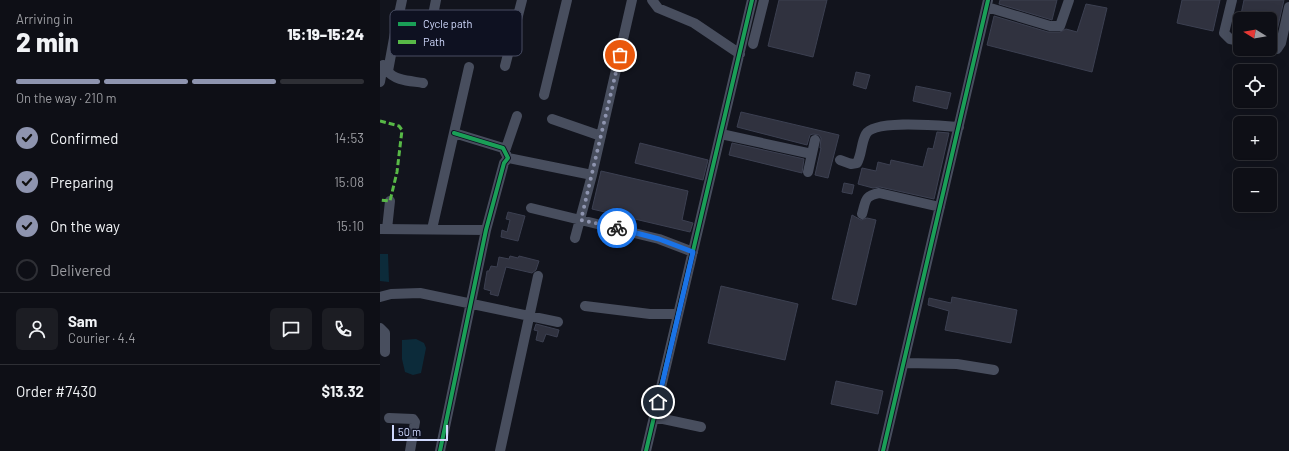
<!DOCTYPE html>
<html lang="en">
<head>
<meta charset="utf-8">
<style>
  :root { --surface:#0e0f16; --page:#1c1d23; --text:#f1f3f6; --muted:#9b9ca1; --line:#2e2f35; --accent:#8e94af }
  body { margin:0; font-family:Barlow,sans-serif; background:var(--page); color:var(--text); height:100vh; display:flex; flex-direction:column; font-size:15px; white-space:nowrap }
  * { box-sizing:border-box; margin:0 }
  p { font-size:13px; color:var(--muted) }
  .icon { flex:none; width:22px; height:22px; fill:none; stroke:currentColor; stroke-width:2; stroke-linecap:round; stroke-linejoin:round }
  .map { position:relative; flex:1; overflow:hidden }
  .panel { display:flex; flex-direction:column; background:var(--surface); width:380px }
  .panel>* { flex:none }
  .needle { width:26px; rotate:281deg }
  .fabs { position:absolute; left:853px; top:12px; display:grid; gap:8px }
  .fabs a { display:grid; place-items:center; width:44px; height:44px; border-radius:6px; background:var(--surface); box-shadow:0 4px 16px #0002,0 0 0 1px var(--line); font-size:20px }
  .scale { position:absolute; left:12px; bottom:10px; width:56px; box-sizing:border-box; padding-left:4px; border:2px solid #d0d9fd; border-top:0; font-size:11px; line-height:14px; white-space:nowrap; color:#d0d9fd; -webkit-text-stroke:3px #0e1121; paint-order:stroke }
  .pin { position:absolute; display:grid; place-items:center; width:34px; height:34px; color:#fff; margin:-17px; border:2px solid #fff; border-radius:50%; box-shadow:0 1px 4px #0007 }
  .courier { position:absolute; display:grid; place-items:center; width:40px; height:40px; margin:-20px; border:3px solid #1a73e8; border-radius:50%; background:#fff; color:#222; box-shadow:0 1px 5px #0007 }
  .headline em { font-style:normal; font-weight:800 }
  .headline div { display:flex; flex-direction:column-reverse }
  .headline { display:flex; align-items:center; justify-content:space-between; height:68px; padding:0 16px }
  h1 { font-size:26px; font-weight:800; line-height:30px }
  .bar { display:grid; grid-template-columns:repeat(4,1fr); gap:6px 4px; align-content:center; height:48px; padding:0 16px }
  .bar i { height:5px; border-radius:3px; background:var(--line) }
  .bar .active { background:var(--accent) }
  .bar p { grid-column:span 4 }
  .line { display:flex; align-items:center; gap:10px; padding:0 16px; border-top:1px solid var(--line) }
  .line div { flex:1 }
  .round { display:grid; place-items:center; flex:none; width:42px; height:42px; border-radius:6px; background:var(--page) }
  ol { padding:0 16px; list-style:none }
  li { display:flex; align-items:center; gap:12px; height:44px }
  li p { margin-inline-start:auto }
  li .icon { padding:4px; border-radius:50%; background:var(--accent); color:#111; stroke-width:4 }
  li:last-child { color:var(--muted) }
  li i { width:22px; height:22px; border:2px solid var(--line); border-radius:50% }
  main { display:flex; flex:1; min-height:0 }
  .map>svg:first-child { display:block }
  .water { fill:#0c2b3a }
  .building { fill:#30323f; stroke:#3c4051 }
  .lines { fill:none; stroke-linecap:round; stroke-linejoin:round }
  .minor { stroke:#484e5e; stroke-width:10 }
  .quiet { stroke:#58b947; stroke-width:3; stroke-dasharray:6 3; stroke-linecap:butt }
  .cycleway-casing { stroke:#0e1121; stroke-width:6 }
  .cycleway { stroke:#1a9f57; stroke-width:4 }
  .done { stroke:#8e94af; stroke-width:4; stroke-dasharray:0 7.2 }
  .route { stroke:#1a73e8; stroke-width:5 }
  .key { fill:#0e1121; stroke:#484d63; stroke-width:1 }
  .key-label { font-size:11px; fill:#d0d9fd }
</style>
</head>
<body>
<main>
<section class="panel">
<div class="headline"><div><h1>2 min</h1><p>Arriving in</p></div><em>15:19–15:24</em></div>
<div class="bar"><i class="active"></i><i class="active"></i><i class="active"></i><i></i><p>On the way · 210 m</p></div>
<ol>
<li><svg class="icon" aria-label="check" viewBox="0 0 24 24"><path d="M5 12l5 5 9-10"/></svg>Confirmed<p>14:53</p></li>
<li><svg class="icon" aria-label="check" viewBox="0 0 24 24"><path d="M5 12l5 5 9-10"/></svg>Preparing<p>15:08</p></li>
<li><svg class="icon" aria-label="check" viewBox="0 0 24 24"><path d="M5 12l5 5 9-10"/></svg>On the way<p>15:10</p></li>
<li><i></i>Delivered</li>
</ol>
<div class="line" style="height:72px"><a class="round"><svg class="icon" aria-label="person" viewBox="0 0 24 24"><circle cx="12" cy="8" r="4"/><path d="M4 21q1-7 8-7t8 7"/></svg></a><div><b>Sam</b><p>Courier · 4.4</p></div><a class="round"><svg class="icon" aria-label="chat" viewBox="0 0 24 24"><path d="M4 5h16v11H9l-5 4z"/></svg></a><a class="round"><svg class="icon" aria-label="phone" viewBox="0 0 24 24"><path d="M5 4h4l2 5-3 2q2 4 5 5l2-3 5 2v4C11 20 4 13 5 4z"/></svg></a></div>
<div class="line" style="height:52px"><div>Order #7430</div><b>$13.32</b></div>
</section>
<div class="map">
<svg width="909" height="451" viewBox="0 0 909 451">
  <rect width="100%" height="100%" fill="#12141d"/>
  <!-- water -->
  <path class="water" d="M0,254h8l1,28 -9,-1z
    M36,339l8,4 2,5 -5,25 -8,2 -8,-3 -3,-13v-19z"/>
  <!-- building -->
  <path class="building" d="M399,0h48l-14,57 -45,-11z
    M620,0h57l-5,20 -53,-16z
    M802,0h38l-7,31 -36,-8z
    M864,0h40l-8,35 -6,-1v-15h-30z
    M706,4l21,4 -15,64 -105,-27 7,-29 54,16h12l6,-3 11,3z
    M476,72l14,3 -4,14 -13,-4z
    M536,86l35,7 -4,16 -34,-8z
    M361,112l98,23 -11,43 -13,-3 6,-27h-1l1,-10 -2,-3 -6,-1 -3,1 -3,10 -70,-18z
    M557,132l12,1 -15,66 -54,-12 -7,1 -15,-4 4,-16 14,3 2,-9 12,3 1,-5 32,7 5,-19 5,1z
    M260,143l68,17 -5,20 -68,-17z
    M352,143l72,16 -2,14 -73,-18z
    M221,171l87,20 -6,29 11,3 -3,9 -98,-23z
    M464,183l10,2 -2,9 -10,-2z
    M128,212l17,4 -7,25 -17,-4 1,-7 5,2 3,-12 -4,-1z
    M472,215l9,5 6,-2 9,2 -20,85 -24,-6z
    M130,256l8,2 1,-2 20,5 -3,9 -4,3 -26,-6 -8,29 -8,-2 1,-3 -7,-2 3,-18h2l2,-5 6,1 2,-10 10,2z
    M341,286l77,18 -13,56 -77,-17z
    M572,297l65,13 -6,33 -66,-13 4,-19 -21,-6 1,-7 22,5z
    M156,324l23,6 -2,7 -11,-3 -3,8 -7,-2 2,-9 -4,-1z
    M456,381l47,10 -5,23 -47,-10z"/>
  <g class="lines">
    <!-- minor -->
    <path class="minor" d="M272,0l6,8 36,15 46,31
      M852,0l-8,33 6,6 10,2
      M607,7l63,19h10l9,-26
      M15,33l7,-33
      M373,44l11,-44
      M889,49h8l4,-6 8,-36
      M125,66l17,-66
      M0,82l3,-17
      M43,83c-10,-2 -29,-2 -35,-12l7,-38c10,-3 22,2 32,1l7,-8 -1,-11 3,-15
      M164,95l23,-95
      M172,119l49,17
      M74,133l49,15 5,10
      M341,134l91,20
      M125,151l12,-35
      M128,158l84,17
      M460,160l11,4 6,-1c5,-9 4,-20 9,-29 9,-15 76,-8 93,-7
      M428,172l7,-32
      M151,208l128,31 34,13
      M482,214c4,-13 2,-18 17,-21l61,14
      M0,229l106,1
      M7,229l3,-28
      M52,229l37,-162
      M195,238l17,-63 40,-175
      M0,297l11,-3 29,-1 138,29
      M205,306l65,8h28
      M0,328l5,5v19
      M525,363l52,1 37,6
      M274,417l47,10
      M9,418l24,1 2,3 -5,29
      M60,451l46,-221 18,-67 4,-5
      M120,451l38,-175
      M266,451l106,-451
      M503,451l105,-451"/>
    <!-- quiet -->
    <path class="quiet" d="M0,121l19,5 3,4 -5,42 -7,29 -10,-1"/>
    <defs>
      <path id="cycleway" d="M60,451l46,-221 18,-67 4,-5 -5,-10 -49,-15
        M266,451l106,-451
        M503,451l105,-451"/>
    </defs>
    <!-- cycleway casing -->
    <use href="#cycleway" class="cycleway-casing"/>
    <!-- cycleway -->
    <use href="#cycleway" class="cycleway"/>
  </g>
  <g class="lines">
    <!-- done -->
    <path class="done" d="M237,228l-36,-8 39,-165"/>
    <!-- route -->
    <path class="route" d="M237,228l42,11 34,13 -35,150"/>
  </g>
  <!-- legend -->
  <rect x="10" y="10" width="132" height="46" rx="6" class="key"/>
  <rect x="18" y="22" width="18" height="4" fill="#1a9f57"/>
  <rect x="18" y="40" width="18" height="4" fill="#58b947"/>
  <g class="key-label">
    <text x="43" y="28">Cycle path</text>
    <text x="43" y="46">Path</text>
  </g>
</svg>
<div class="fabs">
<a><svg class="needle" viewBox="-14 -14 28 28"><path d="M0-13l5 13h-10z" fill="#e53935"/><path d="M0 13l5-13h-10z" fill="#9b9ca1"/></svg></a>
<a><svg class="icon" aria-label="locate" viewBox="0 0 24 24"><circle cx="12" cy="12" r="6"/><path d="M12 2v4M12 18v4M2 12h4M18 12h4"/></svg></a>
<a>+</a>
<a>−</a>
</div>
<div class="scale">50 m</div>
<div class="pin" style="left:240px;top:55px;background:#ea580c"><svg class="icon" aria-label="bag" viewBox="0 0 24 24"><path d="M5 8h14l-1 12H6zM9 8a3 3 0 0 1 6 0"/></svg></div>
<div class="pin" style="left:278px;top:402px;background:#1f2937"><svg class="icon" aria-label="home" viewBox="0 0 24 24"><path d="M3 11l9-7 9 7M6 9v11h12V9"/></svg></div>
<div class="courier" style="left:237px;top:228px"><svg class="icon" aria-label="bike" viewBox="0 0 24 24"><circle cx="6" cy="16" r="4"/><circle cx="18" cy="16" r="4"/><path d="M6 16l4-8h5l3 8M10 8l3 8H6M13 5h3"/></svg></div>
</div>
</main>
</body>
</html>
